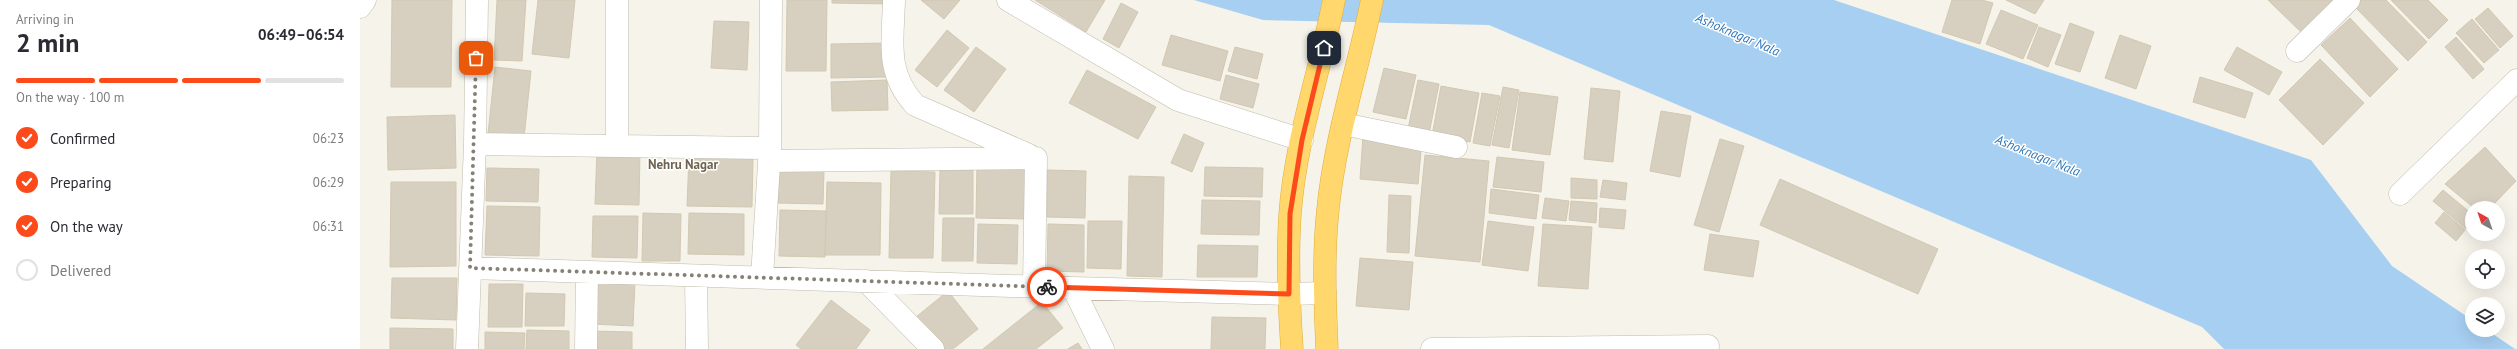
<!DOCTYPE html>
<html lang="en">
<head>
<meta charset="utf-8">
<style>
  :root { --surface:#fff; --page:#f2f2f3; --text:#2b2b33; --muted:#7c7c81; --line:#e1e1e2; --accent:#fd4a1a }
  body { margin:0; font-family:"PT Sans",sans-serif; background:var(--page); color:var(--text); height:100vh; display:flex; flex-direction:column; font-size:15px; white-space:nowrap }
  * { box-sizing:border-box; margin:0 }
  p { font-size:13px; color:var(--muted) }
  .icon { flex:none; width:22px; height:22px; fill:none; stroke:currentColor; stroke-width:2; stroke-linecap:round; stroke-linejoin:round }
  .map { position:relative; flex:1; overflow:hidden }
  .drawer { display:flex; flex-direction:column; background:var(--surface); width:360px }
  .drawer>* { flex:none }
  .needle { width:26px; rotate:320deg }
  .buttons { position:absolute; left:2105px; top:201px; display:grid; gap:8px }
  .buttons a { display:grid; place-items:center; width:40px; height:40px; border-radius:50%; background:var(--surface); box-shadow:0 4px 16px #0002; font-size:20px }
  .pin { position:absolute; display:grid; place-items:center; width:34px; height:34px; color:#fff; margin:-17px; border-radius:8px; box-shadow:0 2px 6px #0006 }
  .courier { position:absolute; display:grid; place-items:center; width:40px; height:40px; margin:-20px; border:3px solid #fd4a1a; border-radius:50%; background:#fff; color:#222; box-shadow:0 1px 5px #0007 }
  .overview em { font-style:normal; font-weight:600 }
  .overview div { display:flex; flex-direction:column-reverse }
  .overview { display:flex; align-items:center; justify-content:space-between; height:68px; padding:0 16px }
  h1 { font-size:26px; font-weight:600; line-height:30px }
  .bar { display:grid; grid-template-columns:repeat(4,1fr); gap:6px 4px; align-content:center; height:48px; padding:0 16px }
  .bar i { height:5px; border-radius:3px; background:var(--line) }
  .bar .selected { background:var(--accent) }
  .bar p { grid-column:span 4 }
  ol { padding:0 16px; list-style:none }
  li { display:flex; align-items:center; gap:12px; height:44px }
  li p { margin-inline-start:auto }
  li .icon { padding:4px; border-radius:50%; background:var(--accent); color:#fff; stroke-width:4 }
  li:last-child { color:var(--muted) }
  li i { width:22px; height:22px; border:2px solid var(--line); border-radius:50% }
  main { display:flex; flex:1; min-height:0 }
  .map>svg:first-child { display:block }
  .water { fill:#a7cff2 }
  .building { fill:#d7cfbf; stroke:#d2c8b2 }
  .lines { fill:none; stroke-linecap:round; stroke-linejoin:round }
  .minor-casing { stroke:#c1bbad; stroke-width:23 }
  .highway-casing { stroke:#e0ad39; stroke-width:23 }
  .minor { stroke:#fff; stroke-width:22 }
  .highway { stroke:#ffd76c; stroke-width:22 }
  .done { stroke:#868176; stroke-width:4; stroke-dasharray:0 7.2 }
  .route { stroke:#fd4a1a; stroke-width:5 }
  .labels { text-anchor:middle; stroke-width:3; stroke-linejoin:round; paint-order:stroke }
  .water-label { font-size:13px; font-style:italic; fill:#2e76b9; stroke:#fff }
  .neighbourhood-label { font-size:13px; font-weight:bold; fill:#6d634f; stroke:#fff }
</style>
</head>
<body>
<main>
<section class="drawer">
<div class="overview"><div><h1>2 min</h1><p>Arriving in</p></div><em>06:49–06:54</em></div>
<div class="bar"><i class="selected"></i><i class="selected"></i><i class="selected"></i><i></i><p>On the way · 100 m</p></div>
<ol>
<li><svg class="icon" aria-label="check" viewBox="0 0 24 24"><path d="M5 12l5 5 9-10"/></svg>Confirmed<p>06:23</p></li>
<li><svg class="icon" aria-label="check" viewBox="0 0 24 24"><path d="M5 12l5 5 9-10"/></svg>Preparing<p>06:29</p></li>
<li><svg class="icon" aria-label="check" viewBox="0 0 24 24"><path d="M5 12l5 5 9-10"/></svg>On the way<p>06:31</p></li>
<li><i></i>Delivered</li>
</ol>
</section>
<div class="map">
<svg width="2157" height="349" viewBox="0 0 2157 349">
  <rect width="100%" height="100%" fill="#f5f3ea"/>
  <!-- water -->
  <path class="water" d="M834,0h640l477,160 81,106 80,54v10h15l28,19h-291l-22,-22 -713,-302 -226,-5z"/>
  <!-- building -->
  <path class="building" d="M32,0h60l-1,87h-60z
    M137,0h29l-4,61 -28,-1z
    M178,0h37l-6,58 -37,-4z
    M427,0h40l-1,71h-40z
    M472,0h56v4l-56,-1z
    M561,0h39l-16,19z
    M675,0h70l-19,32z
    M1592,0h30l11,3 -13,41 -38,-12z
    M1646,0h38l-9,14z
    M1908,0h65l-31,33z
    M2000,0h26l41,42 -19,19 -54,-55z
    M2031,0h37l20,20 -19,19z
    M761,3l17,9 -19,36 -16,-9z
    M2128,8l25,28 -13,12 -25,-29z
    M1641,10l37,15 -15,34 -37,-15z
    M1990,18l48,51 -28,28 -49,-52z
    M2112,19l27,31 -15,13 -28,-30z
    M354,21l35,1 -2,48 -36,-2z
    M1710,23l24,9 -14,40 -25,-8z
    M1679,27l22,8 -13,32 -21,-9z
    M587,30l22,18 -32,39 -22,-17z
    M811,35l57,16 -8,30 -58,-16z
    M1760,35l31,11 -15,43 -31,-11z
    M2096,37l28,32 -11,10 -28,-32z
    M526,43l1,34 -56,1v-34z
    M616,47l30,22 -32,43 -30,-22z
    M875,47l28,7 -6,25 -29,-8z
    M1877,47l45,25 -13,23 -45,-25z
    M1960,59l44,44 -41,42 -44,-45z
    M135,67l36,4 -7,67 -36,-4z
    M1024,68l32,7 -10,44 -33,-7z
    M727,70l69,37 -18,32 -69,-36z
    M866,75l33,9 -6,24 -33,-9z
    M1840,77l53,16 -8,25 -52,-16z
    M527,80l1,30 -56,1 -1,-29z
    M1058,80l21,4 -10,50 -21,-5z
    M1081,86l38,7 -9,49 -38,-6z
    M1143,87l16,3 -10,58 -17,-3z
    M1231,88l29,3 -7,71 -29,-3z
    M1160,92l38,5 -8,58 -38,-5z
    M1122,93l18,3 -10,50 -17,-3z
    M1301,111l30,5 -11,61 -30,-6z
    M95,115l1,53 -68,2 -1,-53z
    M824,134l20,9 -12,29 -21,-9z
    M1003,136l59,4 -4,44 -58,-5z
    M1360,139l24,7 -25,86 -25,-7z
    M2125,147l31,34 -26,27h-16l-29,-24z
    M237,150l43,1 -1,54 -44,-1z
    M1065,155l64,6 -9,101 -65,-6z
    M329,156l64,1 -1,50 -65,-1z
    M1137,157l47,5 -3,30 -48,-5z
    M617,163l50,1 -1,55 -50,-1z
    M845,167l58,1 -1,29 -58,-1z
    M127,168l52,1 -1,33 -52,-1z
    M419,169l45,1 -1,34 -45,-1z
    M580,169l33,1v44h-34z
    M687,170l39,1 -1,47 -38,-1z
    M531,171l44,1 -2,86h-44z
    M769,176l35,1 -2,100 -35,-1z
    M1211,178l26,2v19l-26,-1z
    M1420,179l158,70 -20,45 -158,-69z
    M1243,180l24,3 -2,17 -25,-3z
    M31,182h65v84l-66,1z
    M467,182l54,1 -1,72h-55z
    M1131,189l48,6 -3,24 -47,-6z
    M2083,190l29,24v8l-6,7 -33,-28z
    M1029,195l22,1 -2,57 -22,-1z
    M1185,198l24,3 -3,20 -24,-3z
    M842,200l58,1 -1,34 -58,-1z
    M1211,201l26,2 -1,20 -27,-3z
    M127,206l53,1 -1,49 -54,-1z
    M1240,208l26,2 -2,19 -25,-2z
    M420,210l46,1 -1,46 -46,-1z
    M2084,212l21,18 -9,11 -21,-18z
    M283,213l38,1 -1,47h-38z
    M329,213l55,1v41l-56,-1z
    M233,216h45l-1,42 -45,-1z
    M583,218h31l-1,43h-31z
    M728,221h34l-1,48 -34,-1z
    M1128,221l46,6 -6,44 -46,-6z
    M618,224l40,1 -1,39 -40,-1z
    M688,224l36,1v47l-37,-1z
    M1183,224l49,3 -4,62 -50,-3z
    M1350,234l49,7 -6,36 -49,-7z
    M838,245l60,1 -1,31h-60z
    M1000,258l53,4 -4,48 -53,-4z
    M32,278h65l-1,42 -65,-2z
    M234,280l41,2 -2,44 -41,-2z
    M129,284h34l-1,43h-34z
    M588,291l30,38 -25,20h-10l-27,-32z
    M166,293l39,1 -1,32h-39z
    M471,300l39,30 -14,19h-55l-5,-4z
    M682,302l21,26 -27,21h-53z
    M852,317l54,1 -1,31h-54z
    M30,328l63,1v20h-63z
    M167,330l42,1v18h-43z
    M231,331l41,1v17h-41z
    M125,332l40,1 -1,16h-39z
    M718,343l4,6h-14z"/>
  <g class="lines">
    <defs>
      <path id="minor" d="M257,0v146
        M534,0c-1,41 -9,72 21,105l114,50
        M648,0l170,100 124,40
        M0,7l5,-7
        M1937,51l52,-51
        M983,124l113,23
        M115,144l295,4
        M409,161l267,-3 -2,128
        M2040,194l117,-114
        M110,268l603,20 216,6 36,-1
        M336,276l1,73
        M402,277l8,-129 1,-148
        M506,281l67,68
        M713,288l30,61
        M107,349l8,-205 2,-144
        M226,349l1,-77
        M1072,349l276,-3"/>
      <path id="highway" d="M932,349c-3,-44 -5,-89 -2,-134 5,-73 30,-144 44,-215
        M967,349c-2,-47 -4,-94 1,-140 7,-71 30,-140 44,-209"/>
    </defs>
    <!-- minor casing -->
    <use href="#minor" class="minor-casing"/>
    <!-- highway casing -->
    <use href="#highway" class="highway-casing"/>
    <!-- minor -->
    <use href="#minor" class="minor"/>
    <!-- highway -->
    <use href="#highway" class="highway"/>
  </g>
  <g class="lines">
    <!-- done -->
    <path class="done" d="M116,58l-6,210 577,19"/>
    <!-- route -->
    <path class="route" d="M687,287l242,7 1,-80 12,-74 22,-92"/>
  </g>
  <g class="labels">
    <!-- water labels -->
    <g class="water-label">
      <text transform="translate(1378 34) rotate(23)" y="5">Ashoknagar Nala</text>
      <text transform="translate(1678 155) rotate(22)" y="5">Ashoknagar Nala</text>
    </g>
    <!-- neighbourhood labels -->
    <g class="neighbourhood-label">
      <text x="323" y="169">Nehru Nagar</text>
    </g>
  </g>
</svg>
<div class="buttons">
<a><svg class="needle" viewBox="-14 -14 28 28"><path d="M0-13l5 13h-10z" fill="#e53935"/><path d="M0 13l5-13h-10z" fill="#7c7c81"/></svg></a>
<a><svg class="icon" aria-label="locate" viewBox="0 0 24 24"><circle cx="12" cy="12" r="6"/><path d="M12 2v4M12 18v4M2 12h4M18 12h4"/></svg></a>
<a><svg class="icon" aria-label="layers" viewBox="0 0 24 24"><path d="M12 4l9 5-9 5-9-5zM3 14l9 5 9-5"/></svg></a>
</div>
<div class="pin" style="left:116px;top:58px;background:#ea580c"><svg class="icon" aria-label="bag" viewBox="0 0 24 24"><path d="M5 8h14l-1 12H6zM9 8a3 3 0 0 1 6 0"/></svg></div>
<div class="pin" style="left:964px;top:48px;background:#1f2937"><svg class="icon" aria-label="home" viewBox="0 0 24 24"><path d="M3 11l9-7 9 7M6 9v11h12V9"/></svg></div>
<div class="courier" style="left:687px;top:287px"><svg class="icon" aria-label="bike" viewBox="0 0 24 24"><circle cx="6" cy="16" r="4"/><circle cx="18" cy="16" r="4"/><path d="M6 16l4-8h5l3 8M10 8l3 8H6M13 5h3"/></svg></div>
</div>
</main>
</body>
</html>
